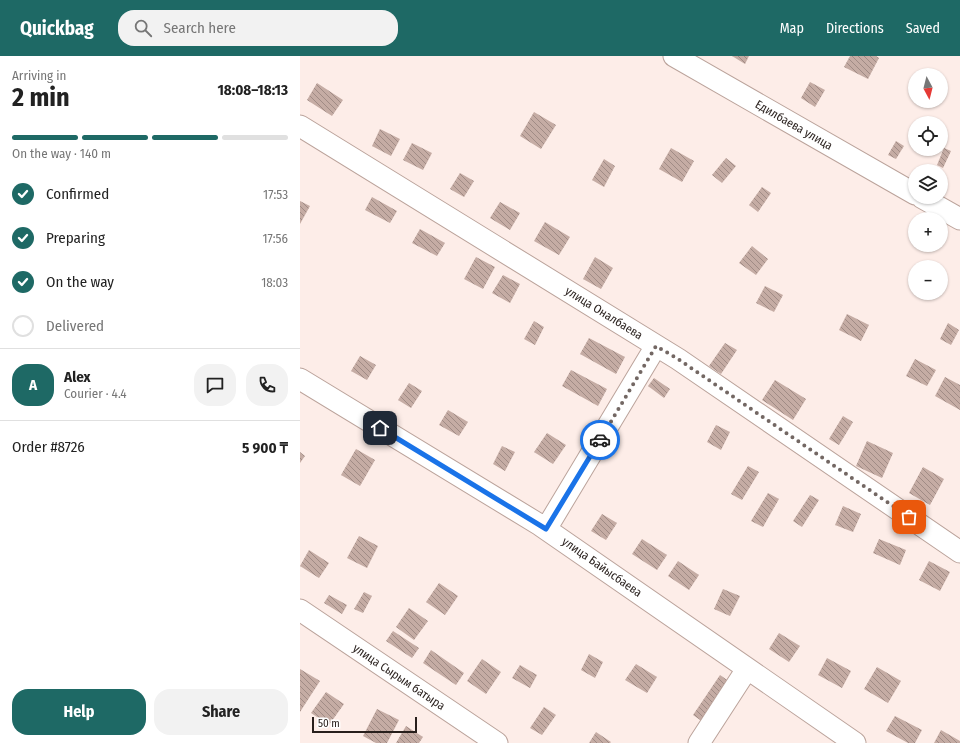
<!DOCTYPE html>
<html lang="en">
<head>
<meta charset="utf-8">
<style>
  :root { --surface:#fff; --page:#f2f2f2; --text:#222; --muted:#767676; --line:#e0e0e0; --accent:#1e6965 }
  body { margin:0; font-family:"Fira Sans Condensed",sans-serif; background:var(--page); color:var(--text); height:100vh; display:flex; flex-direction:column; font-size:15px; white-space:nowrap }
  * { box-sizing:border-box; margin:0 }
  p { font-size:13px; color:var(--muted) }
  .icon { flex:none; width:22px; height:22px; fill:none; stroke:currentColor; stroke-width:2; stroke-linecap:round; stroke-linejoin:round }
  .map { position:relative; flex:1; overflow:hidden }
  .sheet { display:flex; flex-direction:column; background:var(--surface); width:300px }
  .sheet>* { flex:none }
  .needle { width:26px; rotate:173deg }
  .fabs { position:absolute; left:608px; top:12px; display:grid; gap:8px }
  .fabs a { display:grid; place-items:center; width:40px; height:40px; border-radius:50%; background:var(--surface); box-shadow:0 1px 3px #0004; font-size:20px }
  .scale { position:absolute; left:12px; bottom:10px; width:105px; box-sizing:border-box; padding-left:4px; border:2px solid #281f1c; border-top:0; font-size:11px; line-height:14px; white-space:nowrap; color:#281f1c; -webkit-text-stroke:3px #fff; paint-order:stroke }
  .pin { position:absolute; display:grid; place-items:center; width:34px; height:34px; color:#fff; margin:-17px; border-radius:8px; box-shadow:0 2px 6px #0006 }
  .courier { position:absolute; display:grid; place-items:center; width:40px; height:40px; margin:-20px; border:3px solid #1a73e8; border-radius:50%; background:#fff; color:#222; box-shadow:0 1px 5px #0007 }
  .head em { font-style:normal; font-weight:700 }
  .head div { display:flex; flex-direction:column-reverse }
  .head { display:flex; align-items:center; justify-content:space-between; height:68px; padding:0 12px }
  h1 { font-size:26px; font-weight:700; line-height:30px }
  .bar { display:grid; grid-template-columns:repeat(4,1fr); gap:6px 4px; align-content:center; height:48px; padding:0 12px }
  .bar i { height:5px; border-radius:3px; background:var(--line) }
  .bar .current { background:var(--accent) }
  .bar p { grid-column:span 4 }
  .line { display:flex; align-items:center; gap:10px; padding:0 12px; border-top:1px solid var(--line) }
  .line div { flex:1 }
  .round { display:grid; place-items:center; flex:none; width:42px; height:42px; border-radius:16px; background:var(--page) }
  ol { padding:0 12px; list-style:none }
  li { display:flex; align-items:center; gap:12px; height:44px }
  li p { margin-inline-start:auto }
  li .icon { padding:4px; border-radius:50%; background:var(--accent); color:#fff; stroke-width:4 }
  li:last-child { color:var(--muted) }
  li i { width:22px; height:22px; border:2px solid var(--line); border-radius:50% }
  .action { display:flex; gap:8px; margin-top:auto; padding:8px 12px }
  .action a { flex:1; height:46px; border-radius:16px; background:var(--accent); color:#fff; font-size:16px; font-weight:700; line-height:46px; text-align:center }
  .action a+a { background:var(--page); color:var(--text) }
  header { display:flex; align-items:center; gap:24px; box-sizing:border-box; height:56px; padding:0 20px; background:var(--accent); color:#fff }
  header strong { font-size:19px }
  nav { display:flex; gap:22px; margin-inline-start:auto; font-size:14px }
  .search { width:280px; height:36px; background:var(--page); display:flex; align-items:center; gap:10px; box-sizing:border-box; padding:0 14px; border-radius:16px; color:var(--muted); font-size:15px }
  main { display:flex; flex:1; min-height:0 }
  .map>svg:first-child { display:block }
  .building { fill:url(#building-back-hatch) }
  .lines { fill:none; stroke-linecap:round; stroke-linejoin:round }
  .minor-casing { stroke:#bba39b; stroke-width:23 }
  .minor { stroke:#fff; stroke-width:21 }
  .done { stroke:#736763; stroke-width:4; stroke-dasharray:0 7.2 }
  .route { stroke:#1a73e8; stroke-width:5 }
  .labels { text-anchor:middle; stroke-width:3.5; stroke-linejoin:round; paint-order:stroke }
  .street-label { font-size:12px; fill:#281f1c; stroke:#fff }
</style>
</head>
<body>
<header>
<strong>Quickbag</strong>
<div class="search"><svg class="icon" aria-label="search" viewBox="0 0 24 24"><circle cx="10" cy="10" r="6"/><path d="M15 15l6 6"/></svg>Search here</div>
<nav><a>Map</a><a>Directions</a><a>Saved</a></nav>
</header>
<main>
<section class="sheet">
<div class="head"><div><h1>2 min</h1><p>Arriving in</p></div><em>18:08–18:13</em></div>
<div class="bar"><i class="current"></i><i class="current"></i><i class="current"></i><i></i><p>On the way · 140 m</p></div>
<ol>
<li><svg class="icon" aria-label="check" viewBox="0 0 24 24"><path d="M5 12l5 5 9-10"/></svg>Confirmed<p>17:53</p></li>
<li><svg class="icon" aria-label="check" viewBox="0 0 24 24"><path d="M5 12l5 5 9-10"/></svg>Preparing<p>17:56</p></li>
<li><svg class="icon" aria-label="check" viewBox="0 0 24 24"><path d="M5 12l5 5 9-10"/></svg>On the way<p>18:03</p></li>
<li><i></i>Delivered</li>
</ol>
<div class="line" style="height:72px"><b class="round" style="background:var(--accent);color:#fff">A</b><div><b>Alex</b><p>Courier · 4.4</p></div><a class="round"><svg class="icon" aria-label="chat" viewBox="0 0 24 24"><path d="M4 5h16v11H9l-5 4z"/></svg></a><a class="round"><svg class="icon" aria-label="phone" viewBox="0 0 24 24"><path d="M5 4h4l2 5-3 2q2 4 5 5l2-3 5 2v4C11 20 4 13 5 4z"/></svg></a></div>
<div class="line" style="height:52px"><div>Order #8726</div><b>5 900 ₸</b></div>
<div class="action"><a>Help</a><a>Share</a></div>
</section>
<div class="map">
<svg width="660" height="687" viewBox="0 0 660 687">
  <defs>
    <pattern id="building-back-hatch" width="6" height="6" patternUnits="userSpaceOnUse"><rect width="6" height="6" fill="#c5aca4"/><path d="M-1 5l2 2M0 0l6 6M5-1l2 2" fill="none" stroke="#a08b85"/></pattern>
  </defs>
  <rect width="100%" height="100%" fill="#fdede8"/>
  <!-- building -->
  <path class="building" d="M432,0h17l-4,8z
    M550,0h26l3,2 -11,21 -24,-12z
    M510,26l15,8 -10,17 -14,-9z
    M17,27l26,17 -11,16 -25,-16z
    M234,56l22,13 -15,24 -21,-13z
    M80,73l20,10 -9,17 -19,-10z
    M596,85l8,5 -8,13 -8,-4z
    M112,87l20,10 -9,17 -20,-10z
    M371,92l23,13 -12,21 -23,-13z
    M644,92l7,3 -8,17 -6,-3z
    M426,102l10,8 -14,17 -10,-8z
    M304,103l11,7 -11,21 -12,-7z
    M160,117l14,8 -10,16 -14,-8z
    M462,131l9,6 -13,19 -9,-7z
    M72,141l25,14 -7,12 -25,-13z
    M0,145l10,5 -10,18z
    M200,146l20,11 -10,17 -20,-12z
    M245,166l25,15 -11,18 -25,-14z
    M120,173l25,14 -8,13 -25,-13z
    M452,190l16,13 -12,16 -17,-12z
    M176,201l19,10 -12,22 -19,-10z
    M295,201l18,11 -12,21 -18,-10z
    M203,219l17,9 -10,19 -18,-10z
    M465,230l18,9 -9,17 -18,-9z
    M547,258l22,11 -8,16 -22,-11z
    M234,265l10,6 -9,18 -11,-6z
    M648,267l11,7 -8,15 -11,-6z
    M289,282l36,19 -9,17 -36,-20z
    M425,287l12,7 -16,24 -12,-8z
    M60,300l16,9 -9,15 -16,-9z
    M615,303l21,11 -9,16 -21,-10z
    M271,314l36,19 -9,17 -36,-20z
    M645,321l15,8v25l-25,-14z
    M354,322l16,11 -6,9 -16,-12z
    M475,324l31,19 -13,21 -31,-20z
    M109,327l13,8 -11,17 -13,-8z
    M148,354l20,12 -9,14 -20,-11z
    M543,360l10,6 -14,23 -10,-6z
    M416,369l14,7 -9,18 -14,-8z
    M247,377l19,12 -13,19 -19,-12z
    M567,385l26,12 -11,25 -26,-12z
    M202,390l13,6 -10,19 -12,-7z
    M56,393l19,11 -15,26 -19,-11z
    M0,396l5,4 -5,7z
    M448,410l11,6 -17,28 -11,-6z
    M623,411l21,12 -14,26 -21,-12z
    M468,437l11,6 -16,28 -12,-6z
    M510,439l9,5 -17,27 -9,-6z
    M543,450l18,8 -8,18 -18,-7z
    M302,458l15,9 -11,17 -15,-9z
    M59,480l19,10 -11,22 -20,-10z
    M342,483l25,16 -10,15 -25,-16z
    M579,483l27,11 -6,15 -27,-12z
    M9,494l20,13 -10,15 -19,-12z
    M378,505l21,14 -10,15 -21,-14z
    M629,505l21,11 -10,19 -21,-11z
    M139,527l19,13 -13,19 -19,-13z
    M423,533l17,7 -10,20 -16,-7z
    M64,536l8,4 -9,17 -9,-4z
    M29,539l18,10 -5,9 -18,-11z
    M109,552l19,13 -14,19 -18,-13z
    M93,575l26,17 -7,10 -26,-17z
    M479,577l21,13 -11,16 -20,-13z
    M131,594l33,23 -8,12 -33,-22z
    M289,598l14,8 -8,16 -14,-8z
    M527,602l24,13 -9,17 -24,-13z
    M182,603l19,13 -15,22 -19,-13z
    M336,608l21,13 -10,16 -22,-13z
    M220,609l17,10 -7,13 -18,-10z
    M577,611l24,14 -13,22 -24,-14z
    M0,613l20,12 -20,31z
    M420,619l10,7 -27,40 -10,-7z
    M26,636l18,12 -15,21 -18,-12z
    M244,651l12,8 -14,20 -12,-7z
    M77,653l22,11 -12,23h-11l-13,-7z
    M595,660l27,14 -7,13h-7l-22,-12z
    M106,670l17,11 -4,6h-23z
    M641,674l19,11v2h-26z
    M296,676l15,10 -1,1h-21z"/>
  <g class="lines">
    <defs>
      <path id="minor" d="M374,0l241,138
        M0,70l378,233 282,193
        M621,141l39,22
        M0,323l240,146 315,218
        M246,473l110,-183
        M0,554l197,133
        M399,687l48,-74"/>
    </defs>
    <!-- minor casing -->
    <use href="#minor" class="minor-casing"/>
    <!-- minor -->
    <use href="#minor" class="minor"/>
  </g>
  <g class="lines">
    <!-- done -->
    <path class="done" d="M300,384l56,-94 22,13 231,158"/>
    <!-- route -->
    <path class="route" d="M80,372l166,101 54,-89"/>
  </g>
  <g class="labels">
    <!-- street labels -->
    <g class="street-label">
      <text transform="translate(494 69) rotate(30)" y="4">Едилбаева улица</text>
      <text transform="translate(304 257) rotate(32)" y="4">улица Оналбаева</text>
      <text transform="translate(302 511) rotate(35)" y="4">улица Байысбаева</text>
      <text transform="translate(99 621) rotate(34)" y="4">улица Сырым батыра</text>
    </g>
  </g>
</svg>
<div class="fabs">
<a><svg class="needle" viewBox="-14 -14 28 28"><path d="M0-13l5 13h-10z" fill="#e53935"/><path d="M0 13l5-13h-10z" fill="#767676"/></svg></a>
<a><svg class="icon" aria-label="locate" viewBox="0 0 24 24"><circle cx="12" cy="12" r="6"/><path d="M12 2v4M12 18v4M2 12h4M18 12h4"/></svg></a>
<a><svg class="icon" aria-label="layers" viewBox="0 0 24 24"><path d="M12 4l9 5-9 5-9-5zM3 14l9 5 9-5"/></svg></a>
<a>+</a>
<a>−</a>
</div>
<div class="scale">50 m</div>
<div class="pin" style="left:609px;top:461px;background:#ea580c"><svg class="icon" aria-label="bag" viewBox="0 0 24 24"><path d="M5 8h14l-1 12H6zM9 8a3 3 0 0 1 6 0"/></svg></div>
<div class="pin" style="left:80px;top:372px;background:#1f2937"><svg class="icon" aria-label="home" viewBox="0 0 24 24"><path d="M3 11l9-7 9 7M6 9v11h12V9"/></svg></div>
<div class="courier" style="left:300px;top:384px"><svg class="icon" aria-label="car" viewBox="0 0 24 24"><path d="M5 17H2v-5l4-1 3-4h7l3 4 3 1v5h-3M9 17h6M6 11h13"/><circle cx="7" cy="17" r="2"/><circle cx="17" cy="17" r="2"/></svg></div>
</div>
</main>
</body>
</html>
